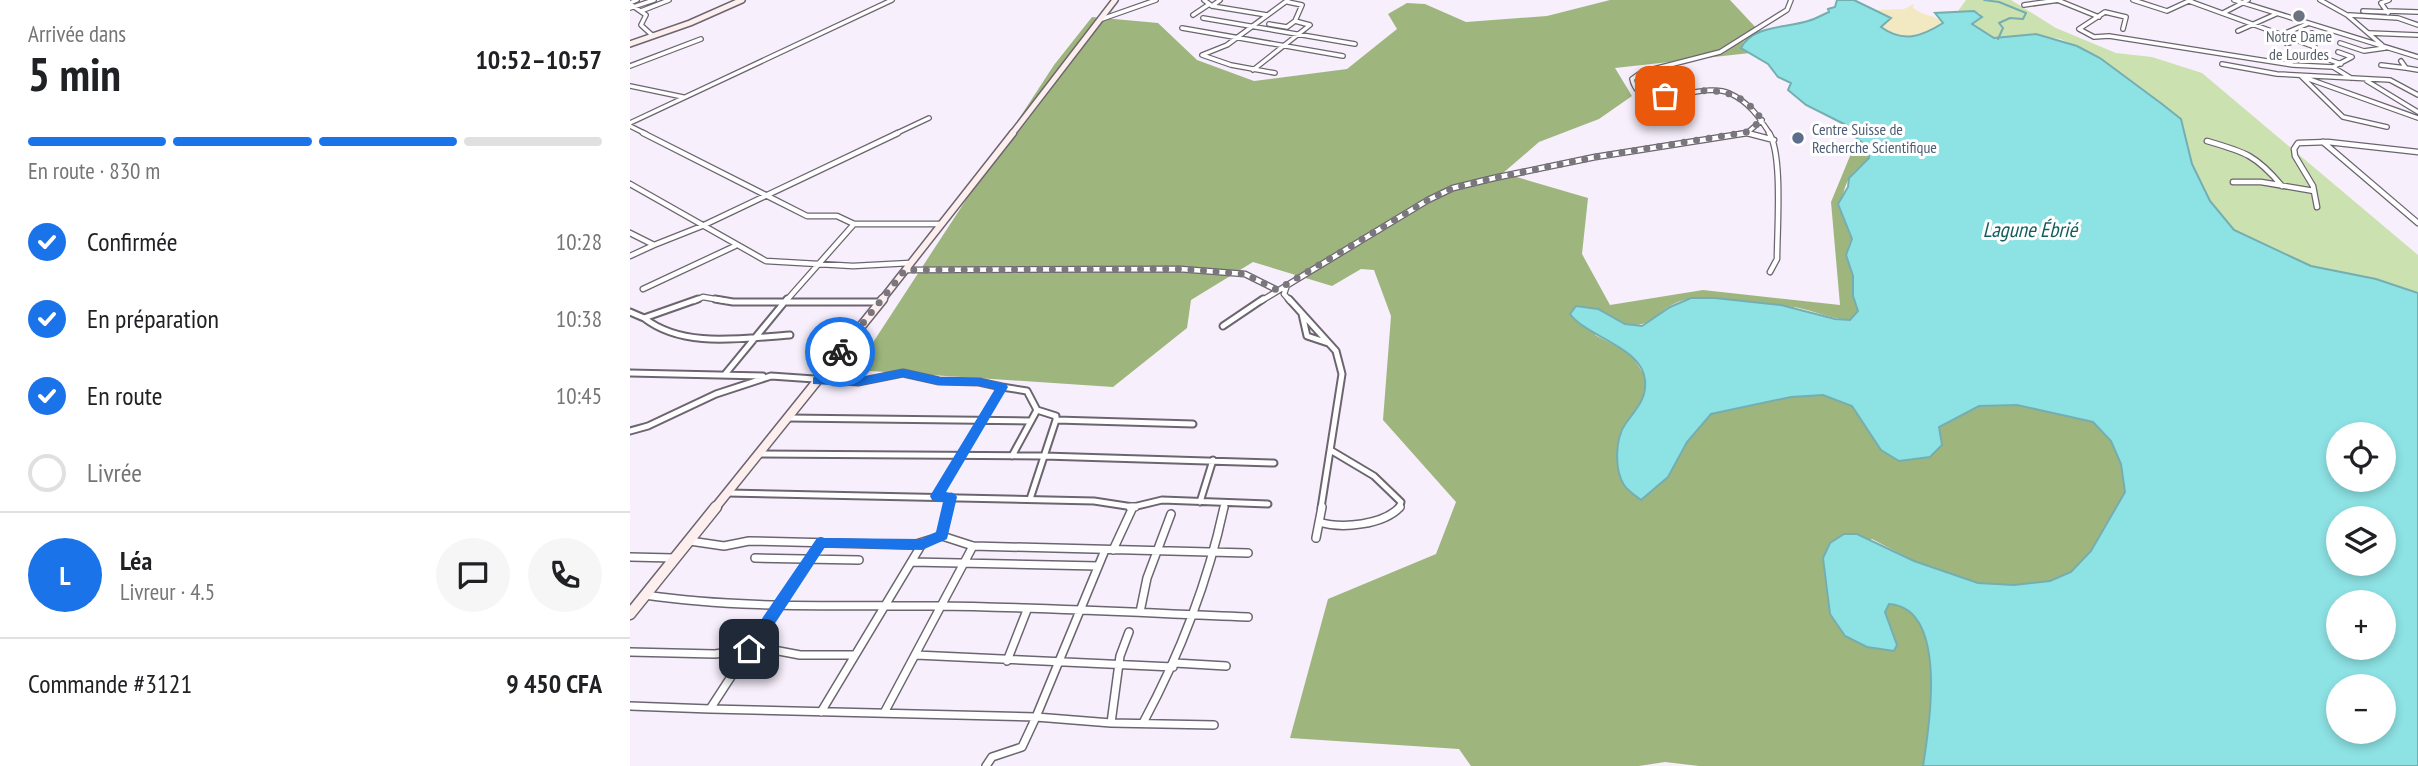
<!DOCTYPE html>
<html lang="fr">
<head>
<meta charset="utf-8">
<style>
  :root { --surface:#fff; --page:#f6f6f6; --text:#202124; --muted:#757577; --line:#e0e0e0; --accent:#1a73e8 }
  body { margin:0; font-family:"PT Sans Narrow",sans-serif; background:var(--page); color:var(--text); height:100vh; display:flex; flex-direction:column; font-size:26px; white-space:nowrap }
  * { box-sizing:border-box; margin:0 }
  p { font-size:23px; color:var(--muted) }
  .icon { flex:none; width:38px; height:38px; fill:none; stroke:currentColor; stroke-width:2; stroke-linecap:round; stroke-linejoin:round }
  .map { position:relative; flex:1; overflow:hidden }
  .sheet { display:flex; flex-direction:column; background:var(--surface); width:630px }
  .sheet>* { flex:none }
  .controls { position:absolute; left:1696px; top:422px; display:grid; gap:14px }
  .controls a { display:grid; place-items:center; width:70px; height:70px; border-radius:50%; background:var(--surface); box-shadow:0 4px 10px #0003; font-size:35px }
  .pin { position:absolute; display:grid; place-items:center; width:60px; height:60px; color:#fff; margin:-30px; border-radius:14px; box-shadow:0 4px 10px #0006 }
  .courier { position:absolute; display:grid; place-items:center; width:70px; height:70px; margin:-35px; border:5px solid #1a73e8; border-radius:50%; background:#fff; color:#222; box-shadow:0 2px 9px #0007 }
  .overview em { font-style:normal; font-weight:800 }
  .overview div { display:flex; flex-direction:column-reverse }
  .overview { display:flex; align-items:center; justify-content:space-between; height:119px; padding:0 28px }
  h1 { font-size:46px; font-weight:800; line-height:52px }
  .bar { display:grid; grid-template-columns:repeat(4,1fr); gap:10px 7px; align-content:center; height:84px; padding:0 28px }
  .bar i { height:9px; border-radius:5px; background:var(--line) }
  .bar .selected { background:var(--accent) }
  .bar p { grid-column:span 4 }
  .line { display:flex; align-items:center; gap:18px; padding:0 28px; border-top:2px solid var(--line) }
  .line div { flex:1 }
  .round { display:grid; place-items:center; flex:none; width:74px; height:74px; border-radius:37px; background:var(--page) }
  ol { padding:0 28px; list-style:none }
  li { display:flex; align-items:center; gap:21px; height:77px }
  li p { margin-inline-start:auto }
  li .icon { padding:7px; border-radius:50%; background:var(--accent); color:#fff; stroke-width:4 }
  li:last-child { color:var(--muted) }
  li i { width:38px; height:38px; border:4px solid var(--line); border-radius:50% }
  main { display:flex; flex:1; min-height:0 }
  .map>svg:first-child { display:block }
  .green { fill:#cce1b0 }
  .forest { fill:#9eb67d }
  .sand { fill:#f2e9c3 }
  .water { fill:#8de2e4; stroke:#74aeb1; stroke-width:2; fill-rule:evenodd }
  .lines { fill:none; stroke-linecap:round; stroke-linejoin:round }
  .stream { stroke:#74aeb1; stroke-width:2 }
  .street-far3-casing { stroke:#6c6570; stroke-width:6 }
  .street-far2-casing { stroke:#6c6570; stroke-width:7 }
  .street-far1-casing { stroke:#6c6570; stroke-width:9 }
  .street-casing { stroke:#6c6570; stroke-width:10 }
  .secondary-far3-casing { stroke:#6c6570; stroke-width:8 }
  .secondary-far2-casing { stroke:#6c6570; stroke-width:9 }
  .secondary-far1-casing { stroke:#6c6570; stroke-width:11 }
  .secondary-casing { stroke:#6c6570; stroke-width:13 }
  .street-far3 { stroke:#fff; stroke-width:3.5 }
  .street-far2 { stroke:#fff; stroke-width:4.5 }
  .street-far1 { stroke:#fff; stroke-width:5 }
  .street { stroke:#fff; stroke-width:7 }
  .secondary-far3 { stroke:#fdefee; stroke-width:5 }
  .secondary-far2 { stroke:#fdefee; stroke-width:6 }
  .secondary-far1 { stroke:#fdefee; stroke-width:8 }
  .secondary { stroke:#fdefee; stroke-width:10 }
  .route { fill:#1a73e8 }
  .done { stroke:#7b767e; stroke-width:7; stroke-dasharray:0 12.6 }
  .worship-dot { fill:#6b7280; stroke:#fff; stroke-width:2.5 }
  .service-dot { fill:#5c6f8a; stroke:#fff; stroke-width:2.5 }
  .labels { text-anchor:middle; stroke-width:6; stroke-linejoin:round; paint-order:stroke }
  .far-worship-label { font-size:16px; fill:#5b616d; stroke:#fff }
  .far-service-label { font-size:16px; fill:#4e5e75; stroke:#fff; text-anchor:start }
  .water-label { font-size:21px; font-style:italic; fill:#155d5f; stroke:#fff }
</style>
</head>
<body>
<main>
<section class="sheet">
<div class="overview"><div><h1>5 min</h1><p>Arrivée dans</p></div><em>10:52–10:57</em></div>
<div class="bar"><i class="selected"></i><i class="selected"></i><i class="selected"></i><i></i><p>En route · 830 m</p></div>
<ol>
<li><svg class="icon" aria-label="check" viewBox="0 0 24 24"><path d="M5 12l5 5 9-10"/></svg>Confirmée<p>10:28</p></li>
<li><svg class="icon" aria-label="check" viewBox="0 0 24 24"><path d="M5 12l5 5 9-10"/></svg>En préparation<p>10:38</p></li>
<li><svg class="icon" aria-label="check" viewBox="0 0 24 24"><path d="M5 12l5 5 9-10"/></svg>En route<p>10:45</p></li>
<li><i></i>Livrée</li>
</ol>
<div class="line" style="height:126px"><b class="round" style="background:var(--accent);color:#fff">L</b><div><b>Léa</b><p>Livreur · 4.5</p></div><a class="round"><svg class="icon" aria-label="chat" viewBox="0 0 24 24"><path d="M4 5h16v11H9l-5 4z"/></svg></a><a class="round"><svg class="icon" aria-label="phone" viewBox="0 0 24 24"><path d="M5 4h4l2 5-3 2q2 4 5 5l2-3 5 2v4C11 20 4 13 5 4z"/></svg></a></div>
<div class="line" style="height:91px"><div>Commande #3121</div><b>9 450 CFA</b></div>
</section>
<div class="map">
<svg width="1788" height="766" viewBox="0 0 1788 766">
  <rect width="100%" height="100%" fill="#f7effc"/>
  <!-- green -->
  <path class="green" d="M1336,0h45l45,28 60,25 36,4 50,16 216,182v38l-42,-14 -65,-13 -78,-36 -23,-29 -18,-37 -11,-45 -19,-15 -62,-46 -23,-12 -17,-7 -32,-5 -23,5 -11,-1 -22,-14 7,-4 1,-7 -22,-2z"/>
  <!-- forest -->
  <path class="forest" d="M980,0h120l29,31 -15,10 -3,6 9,6 -135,15 17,28 -33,23 -60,23 -36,31 85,25 -6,56 28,51 93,-15 137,15 -9,-103 26,-63 12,9 2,5c-4,11 -13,13 -19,21 -15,21 -10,44 0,65 -9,14 -1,24 1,38 2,13 0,20 5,34l-8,9c-17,-1 -31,-7 -47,-11 -16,-4 -33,-3 -49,-6 -20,-2 -39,-7 -59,-5 -47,4 -39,51 -97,11l-3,26 36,19 15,24 -4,25 -18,23 17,74 27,-23 19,-35 24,-28 80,-17 32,-2 29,11 29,44 57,-22 41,-22 38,-1 76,17 18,19 10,23 4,28 -34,59 -20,21 -21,9 -36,4 -36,-2 -64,-22 -42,-22 -49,19 7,56 64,20 -7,-11 -2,-11 4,-8c60,4 40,124 34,162h-224l-34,-4 -26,4h-168l-12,-17 -169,-11 38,-139 108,-45 20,-52 -73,-82 8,-104 -17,-46 -13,-1 -29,17 -79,-24 -62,38 -4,28 -74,59 -258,-17 199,-305 38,-48 66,6 39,37 57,21 93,-12 50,-40 -9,-15 19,-11 18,1 41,18 81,-6z"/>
  <!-- sand -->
  <path class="sand" d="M1284,4l-1,4c9,8 24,7 30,15 -22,14 -39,20 -63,4l8,-7 -12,-10 28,-1z"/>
  <!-- water -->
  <path class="water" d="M1207,0h17l37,18 -10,9c22,16 40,10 62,-4l-8,-10 39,-2 8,6 -10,7 22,14 42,-4 41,12 23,12 62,46 19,15 11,45 18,37 24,29 77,36 65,13 42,14v473h-495c6,-37 26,-158 -34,-162l-4,8 12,33 -3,6 -27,-4 -22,-11 -15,-22 -7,-56 7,-15 14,-9h13l57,27 64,22 36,2 36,-4 21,-9 20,-21 34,-59 -4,-28 -10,-23 -18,-19 -76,-17 -38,1 -40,21 3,18 -12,12 -31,4 -18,-11 -29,-44 -29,-11 -32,2 -80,17 -24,28 -19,35 -27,23c-5,-4 -13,-9 -17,-15 -10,-16 -9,-47 2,-62 10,-14 21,-24 19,-43 -3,-33 -57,-42 -75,-66l6,-8 22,3 27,15 17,2 28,-19 21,-9h24l66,7 54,14 15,1 8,-9 -5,-15v-20l-7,-21 6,-16 -14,-35 10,-17 1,-9 20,-20v-10l-19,-15 -2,-7 -42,-21 -18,-15 3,-7 -13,-6 -10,-13 -27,-16c11,-23 46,-20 67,-27 7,-2 14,-6 21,-9l-1,-3 7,-2zM1708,434h46v46h-46zM1708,518h46v46h-46zM1708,602h46v46h-46zM1708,686h46v46h-46z"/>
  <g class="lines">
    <!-- stream -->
    <path class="stream" d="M1354,0l15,2 27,11 -3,6 -13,-1 -11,5 4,5 -5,11"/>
    <defs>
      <path id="street-far3" d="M574,0l8,6 55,9
        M1427,0l42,17
        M1503,0l34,11 24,-11
        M1604,0l184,57
        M1690,0l27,15 35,30
        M1559,1l126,46
        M0,3l7,-3
        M0,4l16,11 -5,10 12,11
        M1394,5l35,-5
        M582,6l8,-6
        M0,8l24,-8
        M11,11l28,-11
        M1733,11l24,1
        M1758,11l30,1
        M1593,13l25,-13
        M1758,13l-7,-10 8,-3
        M563,15l15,-10
        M1719,15l49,3 20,7
        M573,18l152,26
        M472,19l54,-19
        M639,24l18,3 8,-6
        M552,28l161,28
        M1493,29l3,-12 -21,-5 -26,17 15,8 15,-1 184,29 40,2 19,-10 -14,-5
        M1608,31l38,-17
        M1739,33l49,2
        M1639,40l38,-16
        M1710,43l24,8 21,-3
        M1657,44l25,-11
        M1686,55l25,9
        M1771,61l5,7 12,2
        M1592,64l55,10 113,6 28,15
        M1751,65l25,3
        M0,66l71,-27
        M1703,67l18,11
        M623,70l57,-45 -15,-4 7,-16 -14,-3
        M645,73l-44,-8 -29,-10 25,-10 61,-45
        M1671,76l42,41 44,10
        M1676,78l112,40
        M1737,81l51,31
        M0,86l53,11
        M0,123l262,-123
        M0,126l16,8
        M1117,133l5,1
        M265,134l34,-16
        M1108,134l9,-1 15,-13
        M1140,134c-11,-17 -21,-32 -41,-41 -27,-13 -89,25 -97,-14l10,-7 78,-20 67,-42 4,-10"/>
      <path id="street-far2" d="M13,133l164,83h30l17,8h88
        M1117,133l27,7
        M1139,133c14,21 8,97 8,126l-7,13
        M1577,141c38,11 49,14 75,45
        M1693,142l95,81
        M1603,182h28l53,9
        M0,184l136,77 87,5 57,-3
        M1687,207l-4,-21 -18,-30 -1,-7 4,-6 30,-1 90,10
        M0,233l24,12 48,-19 196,-93
        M0,256l24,-11
        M275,270l275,-1 65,5 32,16
        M657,285l-3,9 6,7
        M13,289l92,-43
        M64,301l9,-4 23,4
        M156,301l68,-77
        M631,301l167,-101 25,-12 41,-10 101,-21 152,-24"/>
      <path id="street-far1" d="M85,299l18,3h145
        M659,299l47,52 6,23 -21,134
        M0,312l14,6 54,-19
        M672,314l5,22 21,7
        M14,318c40,31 98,20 146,17
        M593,326l40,-27
        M0,373l133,3
        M96,373l61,-74
        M372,387l25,4 10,19 19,6v4
        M158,418l242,3
        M426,420l137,4
        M0,431l18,-5 68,-32 55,-18 87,6 45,-9 36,8 40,1 23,5 -65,109
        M702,451l42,25 27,26 -2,6
        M129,454l285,2 230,7
        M382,456l25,-46
        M97,493l367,8 39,6 29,-7 106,4
        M400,499l26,-79
        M570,502l13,-42
        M318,508l3,-11
        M594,508l1,-5"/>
      <path id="street" d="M500,507h5
        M689,522c23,7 64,3 81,-15
        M312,536l7,-29
        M686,538l6,-31
        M60,541l34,5 25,-5 164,4 29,-9 31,10 275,7
        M483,550l20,-43
        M0,557l43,1
        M125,558l104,2
        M282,562l186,4
        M15,595c96,14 194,10 291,11 104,1 208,7 312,11
        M510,612l7,-34 24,-64
        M119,649l72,-107
        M119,649l14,-1 37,7h55
        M0,652l85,2 34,-5 -39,60 326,8 69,-167
        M286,655l257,12
        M377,661l20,-51
        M545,663l51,3
        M0,706l80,3
        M191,712l101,-168
        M254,713l89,-167
        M481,723l9,-67 9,-24
        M513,723c36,-67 65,-141 81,-216
        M356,766l6,-9 30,-10 14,-30 75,6 103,2"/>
      <path id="secondary-far3" d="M0,44l60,-21 52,-23
        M382,134l103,-134"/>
      <path id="secondary-far2" d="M251,301l132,-168"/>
      <path id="secondary-far1" d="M85,508l168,-209"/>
      <path id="secondary" d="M0,614l86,-107"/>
    </defs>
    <!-- street-far3 casing -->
    <use href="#street-far3" class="street-far3-casing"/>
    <!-- street-far2 casing -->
    <use href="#street-far2" class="street-far2-casing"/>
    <!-- street-far1 casing -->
    <use href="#street-far1" class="street-far1-casing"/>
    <!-- street casing -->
    <use href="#street" class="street-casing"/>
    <!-- secondary-far3 casing -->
    <use href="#secondary-far3" class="secondary-far3-casing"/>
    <!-- secondary-far2 casing -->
    <use href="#secondary-far2" class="secondary-far2-casing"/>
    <!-- secondary-far1 casing -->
    <use href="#secondary-far1" class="secondary-far1-casing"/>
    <!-- secondary casing -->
    <use href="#secondary" class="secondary-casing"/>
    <!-- street-far3 -->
    <use href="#street-far3" class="street-far3"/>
    <!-- street-far2 -->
    <use href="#street-far2" class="street-far2"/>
    <!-- street-far1 -->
    <use href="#street-far1" class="street-far1"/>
    <!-- street -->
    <use href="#street" class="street"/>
    <!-- secondary-far3 -->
    <use href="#secondary-far3" class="secondary-far3"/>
    <!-- secondary-far2 -->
    <use href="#secondary-far2" class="secondary-far2"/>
    <!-- secondary-far1 -->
    <use href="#secondary-far1" class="secondary-far1"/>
    <!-- secondary -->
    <use href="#secondary" class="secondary"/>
  </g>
  <!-- route -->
  <path class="route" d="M210,348l5,4 -19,25 32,1 45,-9 36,8 40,1 27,6 2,3 -62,105 9,2 2,3 -10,42 -25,11 -97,-3 -70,107h-11l-2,-5 2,-4 73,-107 104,1 15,-7 7,-30 -11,-2 -2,-4 65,-107 -16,-3 -40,-1 -36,-8 -45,9 -45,-2v-6l23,-29z"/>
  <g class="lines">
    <!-- done -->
    <path class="done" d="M210,352l65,-82 275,-1 65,5 32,16 151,-90 25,-12 41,-10 101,-21 152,-25 15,-12c-25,-37 -59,-31 -97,-24"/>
  </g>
  <!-- markers -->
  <circle class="worship-dot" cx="1669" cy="16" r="7"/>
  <circle class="service-dot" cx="1168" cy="138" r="7"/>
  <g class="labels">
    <!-- far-worship labels -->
    <g class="far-worship-label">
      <text x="1669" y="42">Notre Dame<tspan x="1669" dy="18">de Lourdes</tspan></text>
    </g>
    <!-- far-service labels -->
    <g class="far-service-label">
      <text x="1182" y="135">Centre Suisse de<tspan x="1182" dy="18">Recherche Scientifique</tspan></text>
    </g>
    <!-- water labels -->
    <g class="water-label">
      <text x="1400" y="237">Lagune Ébrié</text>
    </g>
  </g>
</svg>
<div class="controls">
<a><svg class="icon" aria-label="locate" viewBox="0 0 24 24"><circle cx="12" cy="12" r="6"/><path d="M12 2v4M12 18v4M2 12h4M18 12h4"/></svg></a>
<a><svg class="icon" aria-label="layers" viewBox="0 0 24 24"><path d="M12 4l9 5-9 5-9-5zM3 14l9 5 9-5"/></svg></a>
<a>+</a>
<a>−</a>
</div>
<div class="pin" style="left:1035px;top:96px;background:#ea580c"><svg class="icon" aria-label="bag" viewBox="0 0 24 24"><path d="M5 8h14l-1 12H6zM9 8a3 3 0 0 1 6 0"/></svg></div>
<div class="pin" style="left:119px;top:649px;background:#1f2937"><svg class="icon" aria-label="home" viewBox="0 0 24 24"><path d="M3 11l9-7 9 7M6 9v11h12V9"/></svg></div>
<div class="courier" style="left:210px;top:352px"><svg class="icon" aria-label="bike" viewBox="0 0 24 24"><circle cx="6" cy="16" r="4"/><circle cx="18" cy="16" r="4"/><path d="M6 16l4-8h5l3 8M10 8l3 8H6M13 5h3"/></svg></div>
</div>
</main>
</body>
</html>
